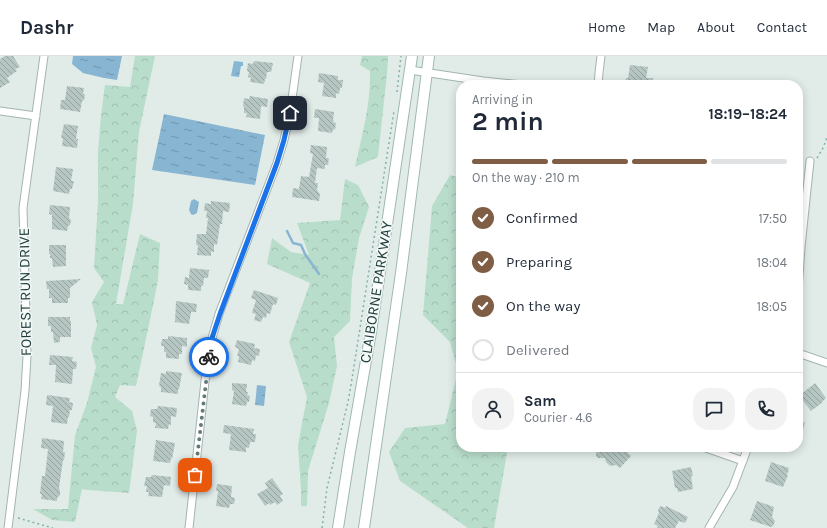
<!DOCTYPE html>
<html lang="en">
<head>
<meta charset="utf-8">
<style>
  :root { --surface:#fff; --page:#f2f2f3; --text:#1f2937; --muted:#747a83; --line:#e0e1e3; --accent:#7f5e45 }
  body { margin:0; font-family:Karla,sans-serif; background:var(--page); color:var(--text); height:100vh; display:flex; flex-direction:column; font-size:15px; white-space:nowrap }
  * { box-sizing:border-box; margin:0 }
  p { font-size:13px; color:var(--muted) }
  .icon { flex:none; width:22px; height:22px; fill:none; stroke:currentColor; stroke-width:2; stroke-linecap:round; stroke-linejoin:round }
  .map { position:relative; flex:1; overflow:hidden }
  .panel { position:absolute; left:456px; top:24px; width:347px; height:372px; display:flex; flex-direction:column; background:var(--surface); border-radius:16px; box-shadow:0 2px 10px #0003 }
  .panel>* { flex:none }
  .pin { position:absolute; display:grid; place-items:center; width:34px; height:34px; color:#fff; margin:-17px; border-radius:8px; box-shadow:0 2px 6px #0006 }
  .courier { position:absolute; display:grid; place-items:center; width:40px; height:40px; margin:-20px; border:3px solid #1a73e8; border-radius:50%; background:#fff; color:#222; box-shadow:0 1px 5px #0007 }
  .summary em { font-style:normal; font-weight:700 }
  .summary div { display:flex; flex-direction:column-reverse }
  .summary { display:flex; align-items:center; justify-content:space-between; height:68px; padding:0 16px }
  h1 { font-size:26px; font-weight:700; line-height:30px }
  .bar { display:grid; grid-template-columns:repeat(4,1fr); gap:6px 4px; align-content:center; height:48px; padding:0 16px }
  .bar i { height:5px; border-radius:3px; background:var(--line) }
  .bar .current { background:var(--accent) }
  .bar p { grid-column:span 4 }
  .line { display:flex; align-items:center; gap:10px; padding:0 16px; border-top:1px solid var(--line) }
  .line div { flex:1 }
  .round { display:grid; place-items:center; flex:none; width:42px; height:42px; border-radius:16px; background:var(--page) }
  ol { padding:0 16px; list-style:none }
  li { display:flex; align-items:center; gap:12px; height:44px }
  li p { margin-inline-start:auto }
  li .icon { padding:4px; border-radius:50%; background:var(--accent); color:#fff; stroke-width:4 }
  li:last-child { color:var(--muted) }
  li i { width:22px; height:22px; border:2px solid var(--line); border-radius:50% }
  header { display:flex; align-items:center; gap:24px; box-sizing:border-box; height:56px; padding:0 20px; background:var(--surface); border-bottom:1px solid var(--line) }
  header strong { font-size:19px }
  nav { display:flex; gap:22px; margin-inline-start:auto; font-size:14px }
  .map>svg:first-child { display:block }
  .forest { fill:url(#forest-crowns) }
  .water { fill:url(#water-ripples) }
  .lines { fill:none; stroke-linecap:round; stroke-linejoin:round }
  .stream { stroke:#88b6d2; stroke-width:2.5 }
  .building { fill:url(#building-back-hatch) }
  .minor-casing { stroke:#a4b4b1; stroke-width:9 }
  .secondary-casing { stroke:#9fb8b4; stroke-width:12 }
  .path { stroke:#81b0ab; stroke-width:1.5; stroke-dasharray:2 3; stroke-linecap:butt }
  .minor { stroke:#fff; stroke-width:7 }
  .secondary { stroke:#fff; stroke-width:10 }
  .done { stroke:#647a78; stroke-width:4; stroke-dasharray:0 7.2 }
  .route { stroke:#1a73e8; stroke-width:5 }
  .labels { text-anchor:middle; stroke-width:3; stroke-linejoin:round; paint-order:stroke }
  .street-label { font-size:15px; fill:#213d3b; stroke:#f1f8f6 }
</style>
</head>
<body>
<header>
<strong>Dashr</strong>
<nav><a>Home</a><a>Map</a><a>About</a><a>Contact</a></nav>
</header>
<div class="map">
<svg width="827" height="472" viewBox="0 0 827 472">
  <defs>
    <pattern id="forest-crowns" width="20" height="18" patternUnits="userSpaceOnUse"><rect width="20" height="18" fill="#b9ddcb"/><path d="M2 6a3 3 0 1 1 6 0M12 15a3 3 0 1 1 6 0" fill="none" stroke="#9fbfaf"/></pattern>
    <pattern id="water-ripples" width="26" height="14" patternUnits="userSpaceOnUse"><rect width="26" height="14" fill="#88b6d2"/><path d="M2 4q2-2 4 0t4 0M15 11q2-2 4 0t4 0" fill="none" stroke="#6f95ac"/></pattern>
    <pattern id="building-back-hatch" width="6" height="6" patternUnits="userSpaceOnUse"><rect width="6" height="6" fill="#b6c7c3"/><path d="M-1 5l2 2M0 0l6 6M5-1l2 2" fill="none" stroke="#94a3a0"/></pattern>
  </defs>
  <rect width="100%" height="100%" fill="#e1ece9"/>
  <!-- forest -->
  <path class="forest" d="M135,0h20l-16,76 -6,72 -17,100h7l17,-70 20,9 -2,37 -7,35 -15,71 -16,-1 -5,12 17,14 5,20 -8,62 -41,-3 -6,-1 -7,33 -23,-2 -19,-11h35l7,-74 12,-32 9,-36 -5,-19 6,-23 -5,-23 12,-20 -10,-14 4,-67v-49l3,-37 4,-30 25,2z
    M362,0h26l-1,18 -9,83 -23,10c7,-32 16,-64 15,-96l-10,-6z
    M450,119l11,3v269h47l-14,81h-26l-68,-47 -11,-29 16,-24 40,-4 13,-53 -8,-29 -27,-27 9,-109z
    M345,123l13,6 11,22 -10,31 -7,41 -2,42 -16,16 3,29 -8,37 -21,68 -1,35h-6v-15l-3,-46 9,-48 -18,-55 21,-59 -43,-19 5,-26 19,14 18,3 -12,-32 43,-3z"/>
  <!-- water -->
  <path class="water" d="M73,0h49l-5,24 -13,-2 -21,-5 -11,-9z
    M234,5l9,1v4h-2l-2,11 -8,-1z
    M164,58l101,21 -10,50 -103,-15z
    M194,143l5,3 -2,11 -4,2 -2,-1 -2,-4 2,-9z
    M257,329l9,1 -2,20 -9,-1z"/>
  <g class="lines">
    <!-- stream -->
    <path class="stream" d="M287,175l6,12 8,2 4,9 14,20"/>
  </g>
  <!-- building -->
  <path class="building" d="M5,0h8l7,11 -5,2 2,2 -10,7 3,4 -10,6v-29z
    M254,5l19,2 -2,9h-4l-1,7h-1l-1,5 -14,-2 1,-4 -3,-1 1,-5 -2,-1 1,-8 5,1z
    M630,9l18,2 -2,11h7l-1,7h-27l1,-7h2z
    M319,17l19,3v4h5l-1,8h-2l-1,6 -3,-1v5l-14,-2 2,-13 -6,-1z
    M67,30l17,2 -1,5 2,2 -1,5 -2,1 -2,11 -20,-3 1,-9h4z
    M250,40l18,3 -1,8 -6,-1 -1,13 -14,-2 1,-4h-3v-6l-1,-1 1,-8 5,1z
    M315,53l19,3 -1,8h1l-1,2 3,1 -1,7 -2,-1 -1,4 -14,-2 1,-13h-5z
    M64,68l14,2 -2,13h2l-1,9 -15,-2 1,-7 -2,-1z
    M311,89l16,2 -1,11h3l-1,7h-3v4l-8,-1 -2,15h3l-1,7 3,4 -1,7 -27,-4 1,-9 6,1 2,-13 8,1 4,-23 -3,-1z
    M56,111l17,2 -2,12h3l-2,8h-2l-1,5 -16,-3z
    M211,145l19,2 -1,9 -6,-1 -1,13h-2l-3,21 -3,-1v8l-3,-1v5l-14,-1 1,-10h-2l1,-11h9l2,-16h-2l1,-7h-3l1,-8 6,1z
    M50,149l20,2 -1,11 2,2 -1,5 -2,1 -1,5 -15,-2v-14l-3,-1z
    M49,189h17v21l-13,1 -1,-9h-2v-4h-1z
    M190,212l19,2 -1,8h-4l-1,8h-2v5l-13,-1v-5l-4,-1 1,-7 4,1z
    M81,223l-11,9v10h-2v5h-16v-5h-3v-9h-2l-1,-8z
    M254,234l24,8 -2,7 -3,-1 -3,10 -3,-1 -1,5 -3,-1 -2,5 -7,-2 2,-6 -4,-1 4,-13 -5,-2z
    M176,245l21,3 -1,8h-5l-2,12 -14,-2z
    M48,261h22v4h1v16h-11v5l-6,1 -1,-11h-2v-6h-3z
    M168,280l19,2v9l-5,-1v8h-3v5l-13,-1v-6h-2v-6h-3l1,-7h6z
    M237,284l18,4 -1,4 6,1 -1,7 -3,-1 -1,6 -3,-1 -1,5 -13,-3 1,-6h-2l2,-7 -4,-2z
    M50,299l23,2 -1,4 5,1 -1,7h-3l-1,15 -17,-2 1,-17h-7z
    M166,315l16,2 -3,16h-1v5l-17,-2v-5l-2,-1 2,-13 5,1z
    M232,327l15,1 -1,8h2l-1,3 3,1 -1,6h-2l-1,4 -14,-2 2,-13 -2,-1z
    M815,327l11,15 -4,4h1l-12,9 -11,-14 1,-1 -1,-1z
    M47,339l23,3 -1,4 4,1 -1,7h-2l-1,7h-1l-1,7 -16,-2 2,-16 -7,-1z
    M158,350l19,2 -1,9 -5,-1v9l-2,-1 -1,5 -13,-1 1,-5 -3,-1v-5l-3,-1 1,-7h6z
    M798,364l7,3 -6,18h-1z
    M224,369l30,4 -1,5h3l-1,8h-5l-1,6 -3,-1v5l-17,-2 2,-16 -8,-1z
    M42,382l22,3 -1,11h2l-1,8h-1l-4,28 1,3v4l-3,3v3l-16,-2 1,-5h-2l2,-18h3l3,-27 -7,-1z
    M156,384l19,3 -3,16 -1,-1 -1,5 -17,-2z
    M607,391h15l9,9 -11,12 -4,-3 -6,1 -4,-4 -1,-4h-7l-2,-2v-3l2,-2h5z
    M771,406l18,6 -2,7h1l-5,12 -18,-6z
    M691,411l2,9h-2l2,13 -15,3 -1,-4h-2l-3,-17z
    M152,419l19,2 -1,9 -6,-1 -2,12 -14,-1 1,-4h-3l1,-6h-3l2,-9h5z
    M272,422l11,16 -3,2 3,5 -6,4 -2,-3 -5,3 -1,-2 -4,3 -8,-12 11,-6 -3,-5z
    M217,428l15,2 -1,11 4,1 -1,6h-4l-1,4 -13,-2 2,-15h-2z
    M757,445l17,6 -2,10 3,4 -2,5 -2,1 -21,-7z
    M661,450l4,2 1,-2 22,11 -3,6 -6,-2 -4,7h-18l1,-2 -4,-2 5,-11 -1,-3 1,-2z"/>
  <g class="lines">
    <defs>
      <path id="minor" d="M410,14l73,11 39,4
        M598,29l1,-12 2,-17
        M0,55l36,5
        M798,234l3,-43 9,-86
        M798,297l29,10
        M703,391l40,14
        M8,472l17,-137 2,-35 -3,-112 -1,-36 21,-152
        M189,472l18,-165 5,-25 7,-24 58,-151 7,-23 6,-27 8,-57
        M709,472l24,-41 15,-40"/>
      <path id="secondary" d="M338,472l12,-76 21,-120 41,-276
        M364,472l37,-255 28,-217"/>
    </defs>
    <!-- minor casing -->
    <use href="#minor" class="minor-casing"/>
    <!-- secondary casing -->
    <use href="#secondary" class="secondary-casing"/>
    <!-- path -->
    <path class="path" d="M397,36l4,-36
      M817,102l6,-10 4,-11
      M18,462l35,10
      M322,472l5,-40 21,-86 4,-23 42,-268"/>
    <!-- minor -->
    <use href="#minor" class="minor"/>
    <!-- secondary -->
    <use href="#secondary" class="secondary"/>
  </g>
  <g class="lines">
    <!-- done -->
    <path class="done" d="M195,419l14,-118"/>
    <!-- route -->
    <path class="route" d="M209,301l3,-19 8,-24 57,-151 7,-23 6,-27"/>
  </g>
  <g class="labels">
    <!-- street labels -->
    <g class="street-label">
      <text transform="translate(25 236) rotate(-91)" y="5">FOREST RUN DRIVE</text>
      <text transform="translate(376 236) rotate(-81)" y="5">CLAIBORNE PARKWAY</text>
    </g>
  </g>
</svg>
<div class="pin" style="left:195px;top:419px;background:#ea580c"><svg class="icon" aria-label="bag" viewBox="0 0 24 24"><path d="M5 8h14l-1 12H6zM9 8a3 3 0 0 1 6 0"/></svg></div>
<div class="pin" style="left:290px;top:57px;background:#1f2937"><svg class="icon" aria-label="home" viewBox="0 0 24 24"><path d="M3 11l9-7 9 7M6 9v11h12V9"/></svg></div>
<div class="courier" style="left:209px;top:301px"><svg class="icon" aria-label="bike" viewBox="0 0 24 24"><circle cx="6" cy="16" r="4"/><circle cx="18" cy="16" r="4"/><path d="M6 16l4-8h5l3 8M10 8l3 8H6M13 5h3"/></svg></div>
<section class="panel">
<div class="summary"><div><h1>2 min</h1><p>Arriving in</p></div><em>18:19–18:24</em></div>
<div class="bar"><i class="current"></i><i class="current"></i><i class="current"></i><i></i><p>On the way · 210 m</p></div>
<ol>
<li><svg class="icon" aria-label="check" viewBox="0 0 24 24"><path d="M5 12l5 5 9-10"/></svg>Confirmed<p>17:50</p></li>
<li><svg class="icon" aria-label="check" viewBox="0 0 24 24"><path d="M5 12l5 5 9-10"/></svg>Preparing<p>18:04</p></li>
<li><svg class="icon" aria-label="check" viewBox="0 0 24 24"><path d="M5 12l5 5 9-10"/></svg>On the way<p>18:05</p></li>
<li><i></i>Delivered</li>
</ol>
<div class="line" style="height:72px"><a class="round"><svg class="icon" aria-label="person" viewBox="0 0 24 24"><circle cx="12" cy="8" r="4"/><path d="M4 21q1-7 8-7t8 7"/></svg></a><div><b>Sam</b><p>Courier · 4.6</p></div><a class="round"><svg class="icon" aria-label="chat" viewBox="0 0 24 24"><path d="M4 5h16v11H9l-5 4z"/></svg></a><a class="round"><svg class="icon" aria-label="phone" viewBox="0 0 24 24"><path d="M5 4h4l2 5-3 2q2 4 5 5l2-3 5 2v4C11 20 4 13 5 4z"/></svg></a></div>
</section>
</div>
</body>
</html>
